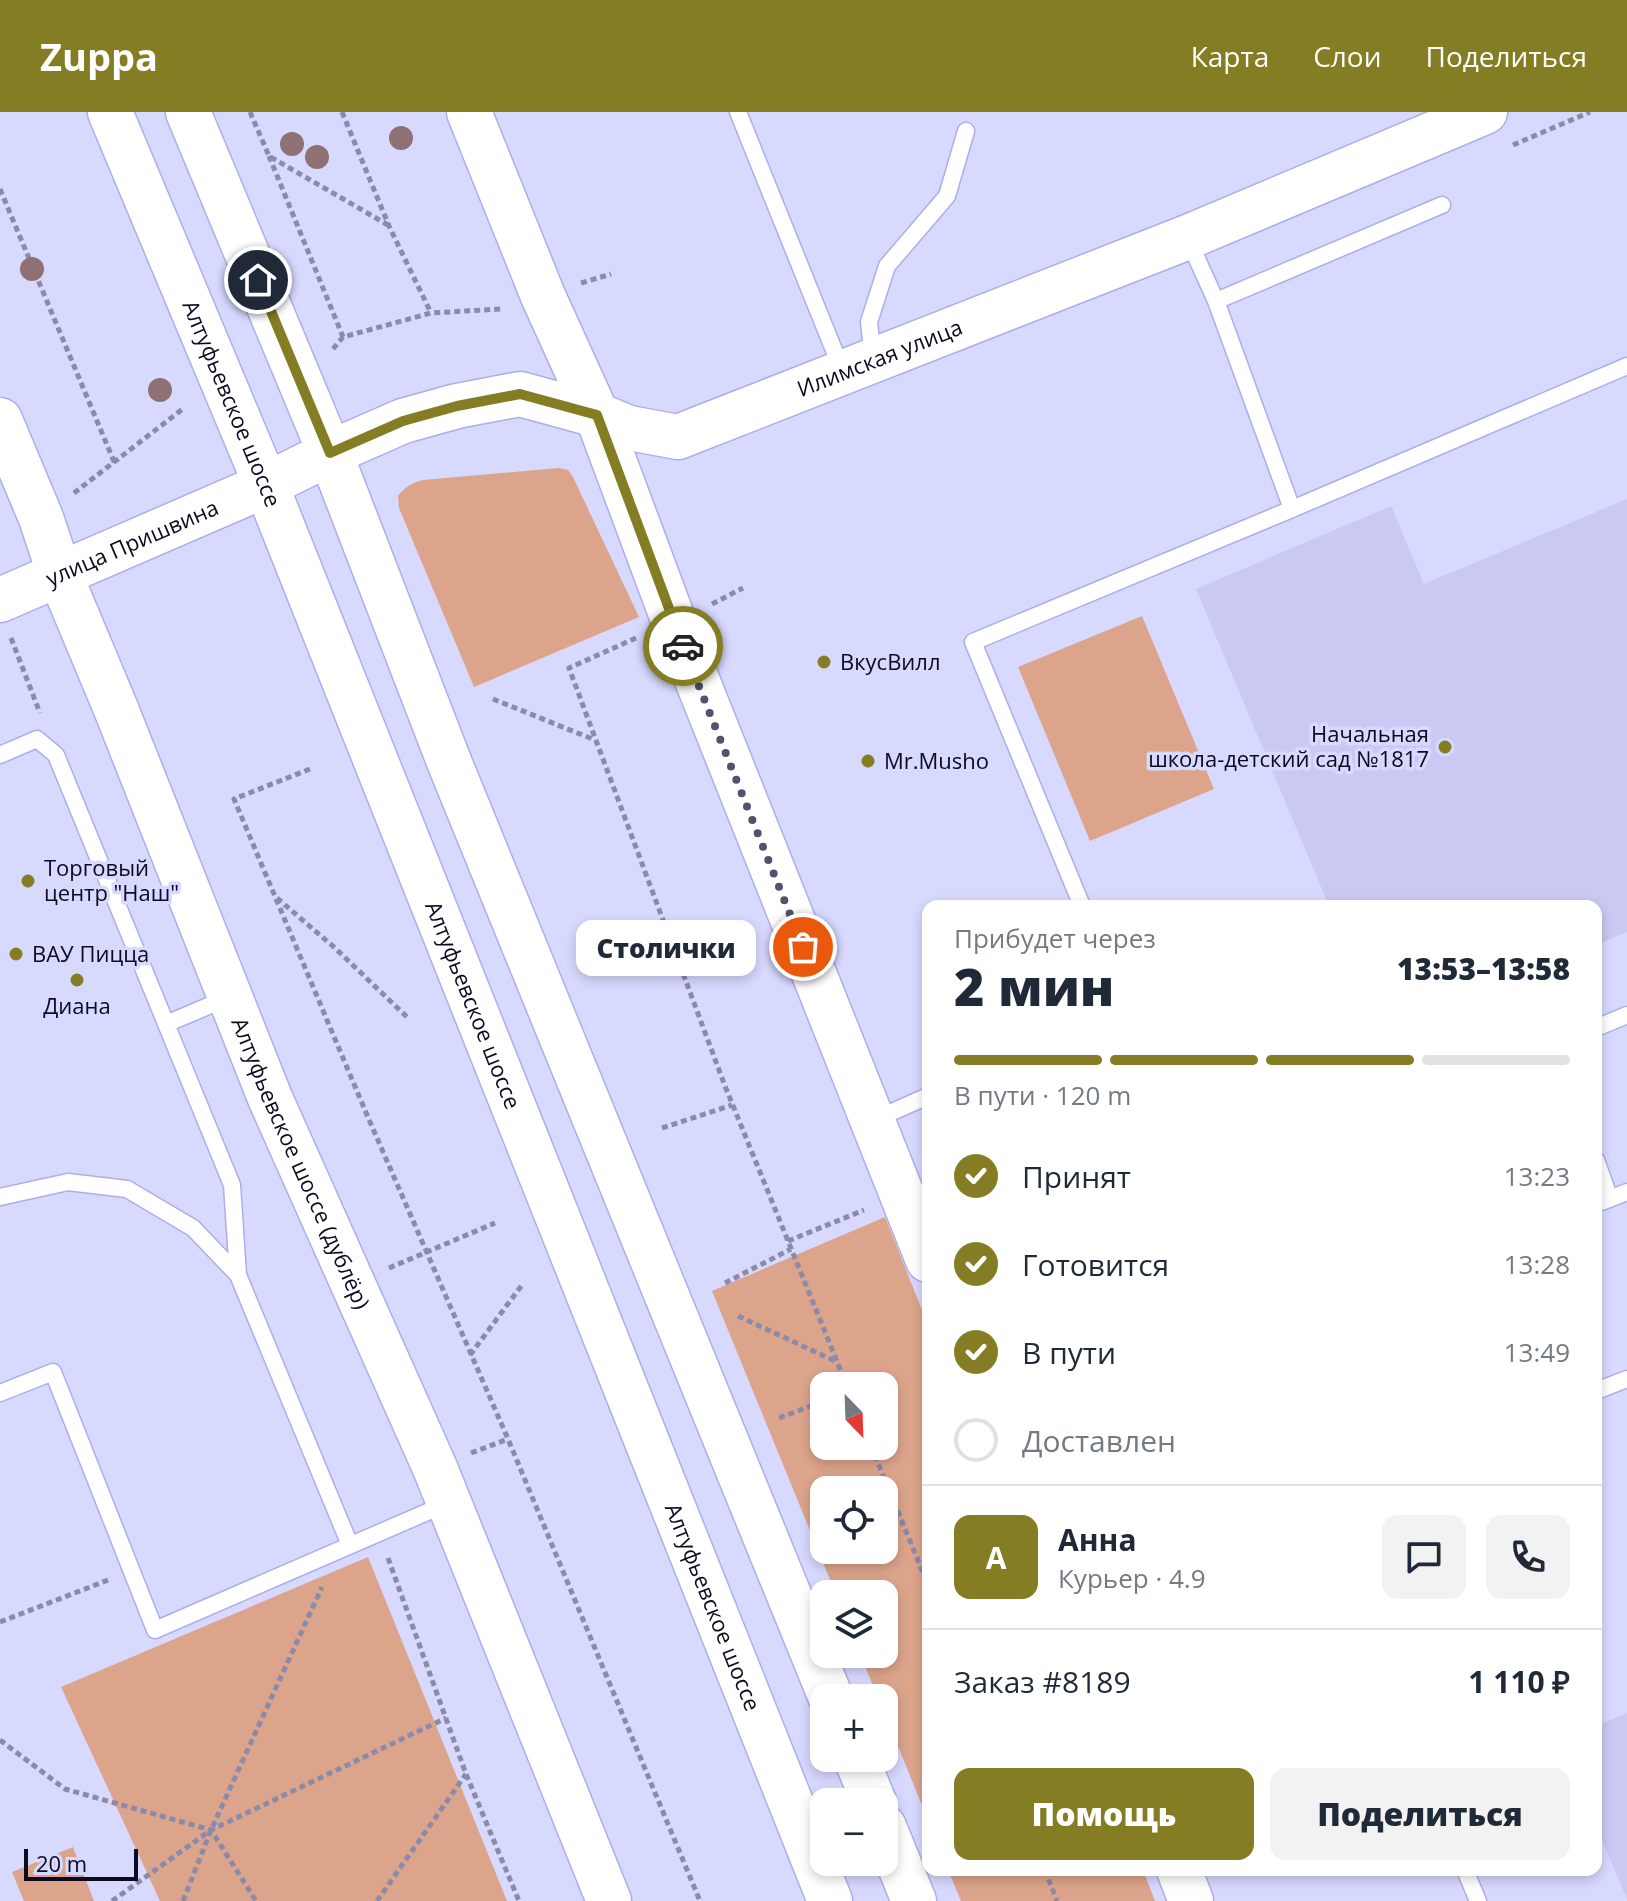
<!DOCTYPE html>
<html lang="ru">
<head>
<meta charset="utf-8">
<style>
  :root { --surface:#fff; --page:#f2f2f3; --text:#1f2937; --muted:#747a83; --line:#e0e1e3; --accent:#847d23 }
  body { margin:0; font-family:"Open Sans",sans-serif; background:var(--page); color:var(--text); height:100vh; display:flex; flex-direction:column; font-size:30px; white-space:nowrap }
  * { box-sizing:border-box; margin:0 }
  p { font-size:26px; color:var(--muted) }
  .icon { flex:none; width:44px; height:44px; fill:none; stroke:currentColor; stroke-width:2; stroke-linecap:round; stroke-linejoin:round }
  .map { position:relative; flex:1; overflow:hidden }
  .side { position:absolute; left:922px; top:788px; width:680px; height:976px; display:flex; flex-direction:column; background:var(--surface); border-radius:16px; box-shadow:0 4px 12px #0003 }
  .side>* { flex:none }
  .needle { width:52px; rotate:157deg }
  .fabs { position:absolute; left:810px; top:1260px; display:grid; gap:16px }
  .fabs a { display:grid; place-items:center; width:88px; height:88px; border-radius:16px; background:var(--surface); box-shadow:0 4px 12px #0003; font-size:40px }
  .scale { position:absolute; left:24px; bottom:20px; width:114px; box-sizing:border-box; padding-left:8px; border:4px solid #0c0a1f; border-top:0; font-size:22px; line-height:28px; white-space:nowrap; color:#0c0a1f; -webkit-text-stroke:6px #d8d9ff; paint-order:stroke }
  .pin { position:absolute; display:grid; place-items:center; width:68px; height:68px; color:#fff; margin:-34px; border:4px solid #fff; border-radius:50%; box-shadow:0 2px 8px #0007 }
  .courier { position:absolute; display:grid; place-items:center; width:80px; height:80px; margin:-40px; border:6px solid #847d23; border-radius:50%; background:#fff; color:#222; box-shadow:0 2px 10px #0007 }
  .bubble { position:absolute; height:56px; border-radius:16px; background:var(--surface); box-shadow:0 4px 12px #0003; font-size:26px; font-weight:800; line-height:56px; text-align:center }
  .headline em { font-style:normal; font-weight:800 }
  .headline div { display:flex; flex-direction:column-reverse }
  .headline { display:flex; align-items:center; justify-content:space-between; height:136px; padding:0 32px }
  h1 { font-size:52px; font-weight:800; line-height:60px }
  .bar { display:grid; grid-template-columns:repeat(4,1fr); gap:12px 8px; align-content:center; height:96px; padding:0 32px }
  .bar i { height:10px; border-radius:6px; background:var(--line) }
  .bar .active { background:var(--accent) }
  .bar p { grid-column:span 4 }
  .line { display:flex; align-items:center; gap:20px; padding:0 32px; border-top:2px solid var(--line) }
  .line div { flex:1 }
  .round { display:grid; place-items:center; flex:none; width:84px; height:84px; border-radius:16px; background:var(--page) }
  ol { padding:0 32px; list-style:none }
  li { display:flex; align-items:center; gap:24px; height:88px }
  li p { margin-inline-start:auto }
  li .icon { padding:8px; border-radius:50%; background:var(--accent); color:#fff; stroke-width:4 }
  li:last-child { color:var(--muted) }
  li i { width:44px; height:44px; border:4px solid var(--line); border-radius:50% }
  .action { display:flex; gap:16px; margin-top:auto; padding:16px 32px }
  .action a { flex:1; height:92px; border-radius:16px; background:var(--accent); color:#fff; font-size:32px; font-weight:800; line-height:92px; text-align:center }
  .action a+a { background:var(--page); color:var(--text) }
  header { display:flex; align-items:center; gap:48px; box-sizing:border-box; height:112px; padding:0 40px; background:var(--accent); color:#fff }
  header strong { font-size:38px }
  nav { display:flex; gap:44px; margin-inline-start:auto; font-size:28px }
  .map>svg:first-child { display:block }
  .built { fill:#c9c9f3 }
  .green { fill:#dda48c; fill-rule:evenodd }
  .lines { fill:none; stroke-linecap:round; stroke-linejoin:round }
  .lane-casing { stroke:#aeadea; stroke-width:19 }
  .secondary-casing { stroke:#aeadea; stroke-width:47 }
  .primary-casing { stroke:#aeadea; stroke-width:47 }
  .path { stroke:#8a8aa9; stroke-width:5; stroke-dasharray:6 4; stroke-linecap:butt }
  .lane { stroke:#fff; stroke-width:16 }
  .secondary { stroke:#fff; stroke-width:44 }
  .primary { stroke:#fff; stroke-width:44 }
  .tree { fill:#8f7173 }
  .done { stroke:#53526d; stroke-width:8; stroke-dasharray:0 14.4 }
  .route { stroke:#847d23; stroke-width:10 }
  .poi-dot { fill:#847d23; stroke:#d8d9ff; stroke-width:3 }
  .labels { text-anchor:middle; stroke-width:7; stroke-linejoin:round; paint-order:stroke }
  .street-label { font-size:22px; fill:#0c0a1f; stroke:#d8d9ff }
  .poi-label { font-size:22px; fill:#0c0a1f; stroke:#d8d9ff; text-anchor:start }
</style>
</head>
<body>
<header>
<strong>Zuppa</strong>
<nav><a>Карта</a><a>Слои</a><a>Поделиться</a></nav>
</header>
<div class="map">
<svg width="1627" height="1789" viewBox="0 0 1627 1789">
  <rect width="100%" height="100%" fill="#d8d9ff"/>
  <!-- built -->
  <path class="built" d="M1627,387v433l-31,13v-39h-267l-133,-317 195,-83 33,78z
    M1627,1601v186l-31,-73v-100z"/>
  <!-- green -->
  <path class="green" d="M559,356l9,2 5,7 66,140 -165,70 -75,-179 -1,-12c7,-9 13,-13 25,-16z
    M1142,504l72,173 -124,52 -72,-174z
    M885,1105l43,108v495l-44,-108v-14h-6l-18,-44h24v-60h-48l-124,-303zM884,1274v60h-60v-60zM884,1378v60h-60v-60z
    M368,1445l139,344h-347l-99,-214z
    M73,1735l21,54h-70l-12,-29z
    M948,1758h195l12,31h-194z"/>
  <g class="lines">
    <defs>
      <path id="lane" d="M738,0l104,258
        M1216,189l226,-96
        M873,247l-4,-37 18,-56 60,-70 19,-65
        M1292,397l335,-143
        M0,643l37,-16 19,16 176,430 6,90
        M1082,794l-109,-264 319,-133 -76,-208 -28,-62
        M166,912l61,-26
        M1596,916l31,-13
        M874,1008l54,-24
        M1596,1048l14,39
        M0,1085l68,-15 59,7 66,39 45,47 112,270
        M1596,1092l31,-12
        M1596,1279l31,-12
        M0,1281l53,-21 102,258 293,-127
        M1465,1758l13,31"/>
      <g id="secondary">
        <path d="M469,0l74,184 54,119 77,207 254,638"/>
        <path id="s1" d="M0,308l41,98 19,57 56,134 154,389 165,370 174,433"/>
        <path id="s2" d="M0,488l266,-115 64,-32 73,-32 54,-15 63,-12 77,21 32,13 49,9 510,-200 297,-125"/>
        <path d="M1179,1758l12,31"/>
      </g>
      <g id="primary">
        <path id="s3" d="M110,0l156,373 564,1416"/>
        <path d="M188,0l142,341 118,306 383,939"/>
        <path d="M856,1646l18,44"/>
        <path d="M884,1715l30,74"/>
      </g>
    </defs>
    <!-- lane casing -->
    <use href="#lane" class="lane-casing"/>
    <!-- secondary casing -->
    <use href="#secondary" class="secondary-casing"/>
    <!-- primary casing -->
    <use href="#primary" class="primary-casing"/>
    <!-- path -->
    <path class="path" d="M250,0l19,44 119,69
      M342,0l47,114 42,87
      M1513,33l77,-33
      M269,44l74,181 88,-24 70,-4
      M0,77l115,275
      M581,171l30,-9
      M333,237l10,-12
      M74,381l110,-85
      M712,492l31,-16
      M11,526l29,75
      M636,526l-67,30 156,418 122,300
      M493,587l102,41
      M310,657l-76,30 133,316 141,324 192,462
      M277,786l58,50 73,70
      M662,1016l70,-23
      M788,1129l76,-31
      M389,1156l106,-45
      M725,1171l66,-34
      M738,1204l97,45
      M470,1243l52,-70
      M779,1306l45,-17
      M871,1334l57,139
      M471,1341l37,-14
      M388,1446l78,216 53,127
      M0,1510l108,-42
      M0,1628l65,49 146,41 45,71
      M1045,1758l12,31
      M112,1789l99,-71 235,-112
      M183,1789l28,-71 111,-243
      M377,1789l89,-127"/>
    <!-- lane -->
    <use href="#lane" class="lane"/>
    <!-- secondary -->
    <use href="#secondary" class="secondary"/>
    <!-- primary -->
    <use href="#primary" class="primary"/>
  </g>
  <!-- trees -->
  <g class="tree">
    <circle cx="401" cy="26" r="12"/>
    <circle cx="292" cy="32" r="12"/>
    <circle cx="317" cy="45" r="12"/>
    <circle cx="32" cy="157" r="12"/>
    <circle cx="160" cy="278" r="12"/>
  </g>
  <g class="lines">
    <!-- done -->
    <path class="done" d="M683,534l120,301"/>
    <!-- route -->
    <path class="route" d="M258,168l72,173 73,-32 54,-15 63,-12 77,21 86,231"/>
  </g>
  <!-- markers -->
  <g class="poi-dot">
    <circle cx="824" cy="550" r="8"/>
    <circle cx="1445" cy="635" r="8"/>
    <circle cx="868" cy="649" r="8"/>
    <circle cx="28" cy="769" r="8"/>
    <circle cx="16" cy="842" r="8"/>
    <circle cx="77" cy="868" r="8"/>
  </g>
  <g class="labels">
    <!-- street labels -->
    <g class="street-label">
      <text dy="8" stroke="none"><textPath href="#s2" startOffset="942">Илимская улица</textPath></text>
      <text dy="8" stroke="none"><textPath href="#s3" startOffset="316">Алтуфьевское шоссе</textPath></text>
      <text dy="8" stroke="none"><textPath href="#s2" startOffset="144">улица Пришвина</textPath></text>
      <text dy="8" stroke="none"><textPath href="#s3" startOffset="964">Алтуфьевское шоссе</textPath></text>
      <text dy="8" stroke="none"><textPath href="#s1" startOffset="802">Алтуфьевское шоссе (дублёр)</textPath></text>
      <text dy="8" stroke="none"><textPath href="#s3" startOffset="1612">Алтуфьевское шоссе</textPath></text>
    </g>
    <!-- poi labels -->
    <g class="poi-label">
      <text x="840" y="558">ВкусВилл</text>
      <text x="1429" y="630" text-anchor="end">Начальная<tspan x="1429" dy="25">школа-детский сад №1817</tspan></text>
      <text x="884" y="657">Mr.Musho</text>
      <text x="44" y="764">Торговый<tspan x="44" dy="25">центр "Наш"</tspan></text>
      <text x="32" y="850">ВАУ Пицца</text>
      <text x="77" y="902" text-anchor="middle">Диана</text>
    </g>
  </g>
</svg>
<div class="fabs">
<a><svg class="needle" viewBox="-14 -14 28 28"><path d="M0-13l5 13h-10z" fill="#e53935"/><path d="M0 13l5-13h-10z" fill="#747a83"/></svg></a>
<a><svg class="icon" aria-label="locate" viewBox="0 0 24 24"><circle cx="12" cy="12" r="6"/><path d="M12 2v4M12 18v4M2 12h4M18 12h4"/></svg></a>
<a><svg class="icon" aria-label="layers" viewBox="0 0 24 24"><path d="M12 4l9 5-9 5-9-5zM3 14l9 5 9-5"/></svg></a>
<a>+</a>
<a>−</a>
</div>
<div class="scale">20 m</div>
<div class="pin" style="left:803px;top:835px;background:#ea580c"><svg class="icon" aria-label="bag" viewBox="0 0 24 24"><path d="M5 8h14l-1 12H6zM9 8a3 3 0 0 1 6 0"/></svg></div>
<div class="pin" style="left:258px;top:168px;background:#1f2937"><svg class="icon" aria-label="home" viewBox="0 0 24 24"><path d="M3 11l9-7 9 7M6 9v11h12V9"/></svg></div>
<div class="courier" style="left:683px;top:534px"><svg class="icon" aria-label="car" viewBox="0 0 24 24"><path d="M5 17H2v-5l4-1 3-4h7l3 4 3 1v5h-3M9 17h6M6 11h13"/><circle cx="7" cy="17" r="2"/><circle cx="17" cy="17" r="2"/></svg></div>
<div class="bubble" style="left:576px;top:808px;width:180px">Столички</div>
<section class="side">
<div class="headline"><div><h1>2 мин</h1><p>Прибудет через</p></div><em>13:53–13:58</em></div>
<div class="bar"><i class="active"></i><i class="active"></i><i class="active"></i><i></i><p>В пути · 120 m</p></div>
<ol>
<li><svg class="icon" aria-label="check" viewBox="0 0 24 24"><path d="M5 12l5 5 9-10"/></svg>Принят<p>13:23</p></li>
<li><svg class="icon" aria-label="check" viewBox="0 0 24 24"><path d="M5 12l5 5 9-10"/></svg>Готовится<p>13:28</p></li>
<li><svg class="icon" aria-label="check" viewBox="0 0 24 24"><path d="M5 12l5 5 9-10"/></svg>В пути<p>13:49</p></li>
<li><i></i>Доставлен</li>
</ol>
<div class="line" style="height:144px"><b class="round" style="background:var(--accent);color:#fff">А</b><div><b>Анна</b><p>Курьер · 4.9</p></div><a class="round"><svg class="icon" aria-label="chat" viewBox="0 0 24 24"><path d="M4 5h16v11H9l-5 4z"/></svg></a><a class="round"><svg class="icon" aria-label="phone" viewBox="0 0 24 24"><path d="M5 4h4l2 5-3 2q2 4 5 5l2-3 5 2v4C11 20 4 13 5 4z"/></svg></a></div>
<div class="line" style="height:104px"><div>Заказ #8189</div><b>1 110 ₽</b></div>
<div class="action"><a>Помощь</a><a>Поделиться</a></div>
</section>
</div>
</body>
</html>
